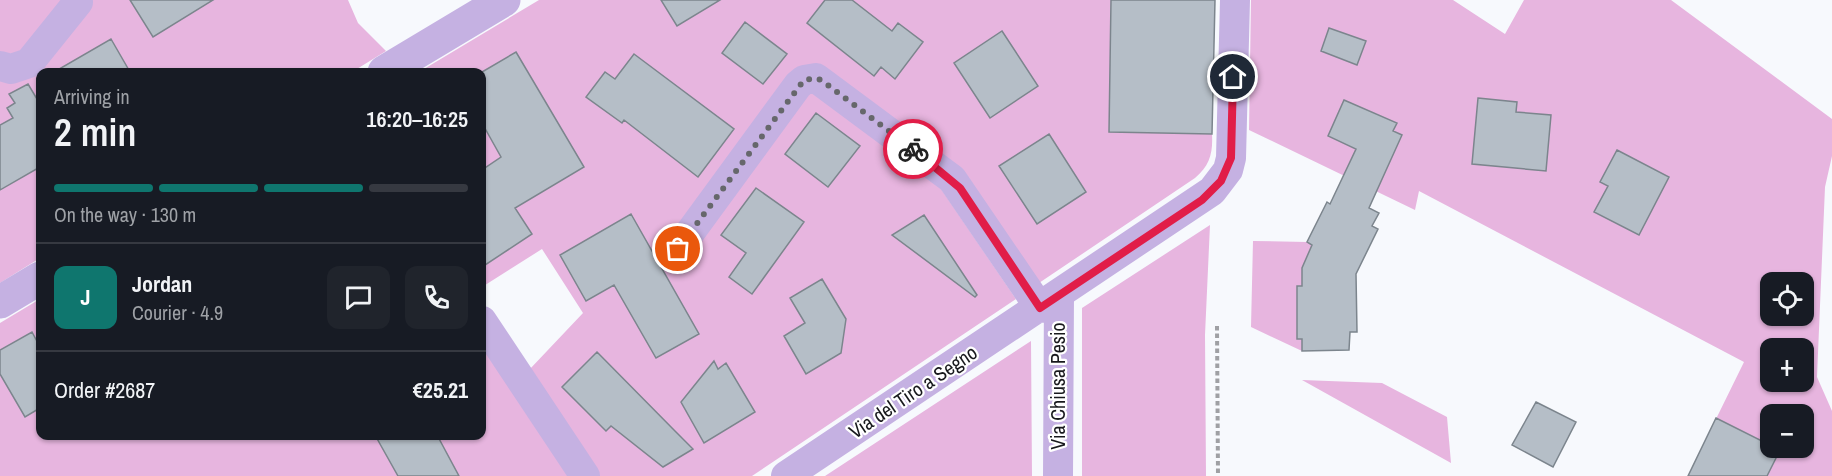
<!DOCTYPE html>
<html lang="en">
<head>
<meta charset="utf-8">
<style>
  :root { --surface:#171b24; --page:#20242c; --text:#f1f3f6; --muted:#9ea1a6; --line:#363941; --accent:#0f766e }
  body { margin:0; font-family:"Archivo Narrow",sans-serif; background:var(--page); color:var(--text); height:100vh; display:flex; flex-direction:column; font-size:22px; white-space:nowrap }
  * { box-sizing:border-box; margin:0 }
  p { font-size:20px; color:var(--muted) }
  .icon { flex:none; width:33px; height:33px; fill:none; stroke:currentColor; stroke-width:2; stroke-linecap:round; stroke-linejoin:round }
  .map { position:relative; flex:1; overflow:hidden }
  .panel { position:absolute; left:36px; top:68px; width:450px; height:372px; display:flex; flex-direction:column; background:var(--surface); border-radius:12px; box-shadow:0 2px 4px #0004 }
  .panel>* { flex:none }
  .tools { position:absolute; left:1760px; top:272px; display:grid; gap:12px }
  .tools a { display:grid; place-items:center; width:54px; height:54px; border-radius:12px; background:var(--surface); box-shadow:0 2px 4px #0004; font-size:30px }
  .pin { position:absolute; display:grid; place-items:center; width:51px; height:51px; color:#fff; margin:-26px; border:3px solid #fff; border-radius:50%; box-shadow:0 2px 6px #0007 }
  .courier { position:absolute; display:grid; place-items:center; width:60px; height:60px; margin:-30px; border:4px solid #e11d48; border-radius:50%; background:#fff; color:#222; box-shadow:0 2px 8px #0007 }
  .summary em { font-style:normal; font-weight:600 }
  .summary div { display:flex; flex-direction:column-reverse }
  .summary { display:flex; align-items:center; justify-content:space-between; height:102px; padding:0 18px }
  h1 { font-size:39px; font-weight:600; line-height:45px }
  .bar { display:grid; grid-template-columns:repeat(4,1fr); gap:9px 6px; align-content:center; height:72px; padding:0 18px }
  .bar i { height:8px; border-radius:4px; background:var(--line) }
  .bar .current { background:var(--accent) }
  .bar p { grid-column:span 4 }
  .line { display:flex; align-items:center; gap:15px; padding:0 18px; border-top:2px solid var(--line) }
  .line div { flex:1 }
  .round { display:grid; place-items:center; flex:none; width:63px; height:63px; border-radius:12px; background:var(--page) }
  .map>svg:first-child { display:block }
  .green { fill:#e7b5df; fill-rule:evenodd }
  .building { fill:#b5bec7; stroke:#7c858d; stroke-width:1.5 }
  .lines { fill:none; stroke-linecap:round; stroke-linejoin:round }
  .path { stroke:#9fa0a4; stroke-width:4; stroke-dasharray:4.5 3; stroke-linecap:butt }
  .minor { stroke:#c5b1e2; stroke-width:30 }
  .tertiary { stroke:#c5b1e2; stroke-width:33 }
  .done { stroke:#66676b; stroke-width:6; stroke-dasharray:0 10.8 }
  .route { stroke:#e11d48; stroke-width:8 }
  .labels { text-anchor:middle; stroke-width:4.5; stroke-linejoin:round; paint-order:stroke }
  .street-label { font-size:20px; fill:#18191d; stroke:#fff }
</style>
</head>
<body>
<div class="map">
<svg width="1832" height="476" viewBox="0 0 1832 476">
  <rect width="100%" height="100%" fill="#f7f9fd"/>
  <!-- green -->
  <path class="green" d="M0,0h68l-40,51 -28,4z
    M76,0h272l10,23 28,28 -34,21h-312v186l-40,25v-208z
    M539,0h572l-2,132 103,2c1,19 -2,31 -17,44l-156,105 -73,-109 -155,-82 124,88 81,119 -264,177h-152l-71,-106 54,-57 -41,-64 -60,38v-215h-63z
    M1251,0h202l52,34 19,-34h147l161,119v37l-7,31 -8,190 15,34v65h-144l56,-114 -325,-171 -4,19 -166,-80zM1770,282h33v33h-33zM1770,348h33v33h-33zM1770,414h33v33h-33z
    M1210,225l-5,110 1,141h-124v-168z
    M1253,241l54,1 5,3 -10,23v18l-5,1v52h5v12l-51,-24z
    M40,299v136h442v-94l88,135h-570v-153z
    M1031,341l1,135h-207z
    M1302,380l80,3 65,34 4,46z"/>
  <!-- building -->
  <path class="building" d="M130,0h83l-60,37z
    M661,0h59l-43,26z
    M825,0h27l40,31 6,-8 25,19 -28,37 -14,-12 -7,9 -67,-53z
    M1111,0h104l-3,134 -103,-2z
    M745,22l42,32 -24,30 -41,-31z
    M1329,28l37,13 -9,24 -36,-14z
    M1002,31l36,55 -48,32 -36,-55z
    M111,39l19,33h-76z
    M516,52l68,115 -69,41 17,26 -50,33v-97l19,-13 -19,-34v-51z
    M634,54l100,75 -36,48 -74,-57 -2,3 -36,-26 19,-25 10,7z
    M28,84l12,20v63l-40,23v-65l13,-7 -6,-10 8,-5 -6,-9z
    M1478,98l39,4 -1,10 35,3 -5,56 -74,-7z
    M1344,100l53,23 -4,8 9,4 -33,73 10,5 -7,13 6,3 -22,45 1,58h-7l-1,18 -47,1v-12h-5v-53h5v-18l10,-23 -5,-3 20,-40 3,2 26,-55 -28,-13z
    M816,113l44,33 -32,41 -43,-33z
    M1049,134l37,58 -49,32 -38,-58z
    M1617,150l52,27 -30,58 -45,-23 14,-26 -8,-4z
    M756,188l48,34 -52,72 -23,-17 17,-24 -25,-18z
    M631,214l68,120 -43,24 -42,-73 -28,16 -26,-46z
    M924,215l53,80 -2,2 -83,-62z
    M822,279l24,40 -5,34 -35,21 -22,-38 21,-13 -15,-25z
    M32,332l8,15v61l-15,9 -25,-43v-24z
    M597,352l77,78 19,19 -30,18 -52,-41 -5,5 -44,-44z
    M714,361l4,8 8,-6 29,49 -51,31 -23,-41z
    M1536,402l40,20 -23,45 -41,-22z
    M1716,418l64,32 -13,26h-79z
    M375,435h62l22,41h-61z"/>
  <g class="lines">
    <!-- path -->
    <path class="path" d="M1217,326l1,150"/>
    <!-- minor -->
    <path class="minor" d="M0,66l11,3 18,-6 49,-61
      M675,253l123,-168 6,-5 12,-2 136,101 88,129
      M482,321l103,155
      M786,476l426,-285 16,-21 3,-12 4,-158
      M1058,476l1,-181"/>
    <!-- tertiary -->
    <path class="tertiary" d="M384,72l120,-72
      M0,302l40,-24"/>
  </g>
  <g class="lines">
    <!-- done -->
    <path class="done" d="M678,249l126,-169 12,-2 5,2 92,69"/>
    <!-- route -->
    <path class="route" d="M913,149l47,39 80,120 162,-108 19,-19 10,-23 2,-81"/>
  </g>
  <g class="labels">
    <!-- street labels -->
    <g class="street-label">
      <text transform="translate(1058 386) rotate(-90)" y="7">Via Chiusa Pesio</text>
      <text transform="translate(913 392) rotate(-34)" y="7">Via del Tiro a Segno</text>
    </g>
  </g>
</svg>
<div class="tools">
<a><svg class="icon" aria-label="locate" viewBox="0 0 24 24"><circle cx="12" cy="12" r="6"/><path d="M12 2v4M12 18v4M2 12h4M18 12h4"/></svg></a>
<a>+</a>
<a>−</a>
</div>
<div class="pin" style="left:678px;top:249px;background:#ea580c"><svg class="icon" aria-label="bag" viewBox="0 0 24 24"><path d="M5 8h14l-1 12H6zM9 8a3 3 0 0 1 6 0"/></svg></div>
<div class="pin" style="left:1233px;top:77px;background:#1f2937"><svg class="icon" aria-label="home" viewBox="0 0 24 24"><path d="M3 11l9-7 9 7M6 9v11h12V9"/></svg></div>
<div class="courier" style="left:913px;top:149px"><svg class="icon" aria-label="bike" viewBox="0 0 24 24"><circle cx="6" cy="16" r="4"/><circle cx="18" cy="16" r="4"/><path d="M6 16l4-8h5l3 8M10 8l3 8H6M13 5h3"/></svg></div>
<section class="panel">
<div class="summary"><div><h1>2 min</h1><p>Arriving in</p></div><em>16:20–16:25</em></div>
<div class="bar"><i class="current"></i><i class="current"></i><i class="current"></i><i></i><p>On the way · 130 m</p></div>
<div class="line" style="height:108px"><b class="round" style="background:var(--accent);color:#fff">J</b><div><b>Jordan</b><p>Courier · 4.9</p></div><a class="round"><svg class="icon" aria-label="chat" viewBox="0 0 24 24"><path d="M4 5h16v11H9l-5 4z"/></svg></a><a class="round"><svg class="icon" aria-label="phone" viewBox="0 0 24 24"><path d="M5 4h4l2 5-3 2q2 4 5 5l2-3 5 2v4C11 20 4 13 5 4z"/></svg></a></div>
<div class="line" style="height:78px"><div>Order #2687</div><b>€25.21</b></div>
</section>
</div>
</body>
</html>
